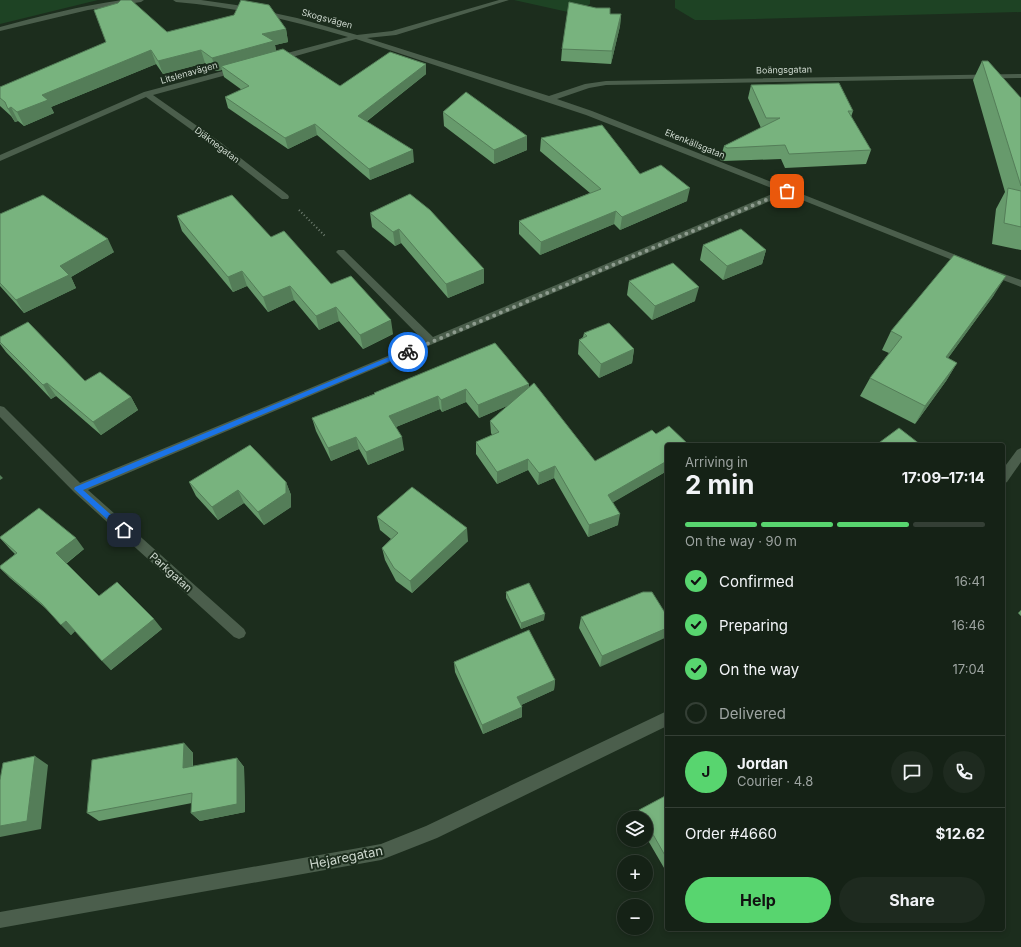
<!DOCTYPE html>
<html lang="en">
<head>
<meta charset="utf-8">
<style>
  :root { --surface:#152216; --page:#1e2a1f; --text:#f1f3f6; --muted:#9da4a1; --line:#343f35; --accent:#58d56f }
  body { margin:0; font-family:Inter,sans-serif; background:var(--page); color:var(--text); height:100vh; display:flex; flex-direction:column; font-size:15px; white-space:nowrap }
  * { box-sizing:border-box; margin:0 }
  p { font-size:13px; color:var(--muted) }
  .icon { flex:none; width:22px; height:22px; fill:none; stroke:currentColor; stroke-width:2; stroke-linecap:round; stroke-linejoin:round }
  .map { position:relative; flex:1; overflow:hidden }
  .drawer { position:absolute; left:665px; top:443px; width:340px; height:488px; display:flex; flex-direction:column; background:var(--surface); border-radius:4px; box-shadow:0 2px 6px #0003,0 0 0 1px var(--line) }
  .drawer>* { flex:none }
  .fabs { position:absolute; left:617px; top:811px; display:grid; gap:8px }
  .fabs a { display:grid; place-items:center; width:36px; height:36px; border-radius:50%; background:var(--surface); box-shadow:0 2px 6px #0003,0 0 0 1px var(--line); font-size:20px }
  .pin { position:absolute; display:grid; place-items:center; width:34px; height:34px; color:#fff; margin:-17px; border-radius:8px; box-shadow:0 2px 6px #0006 }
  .courier { position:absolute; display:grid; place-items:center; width:40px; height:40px; margin:-20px; border:3px solid #1a73e8; border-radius:50%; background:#fff; color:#222; box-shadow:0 1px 5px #0007 }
  .overview em { font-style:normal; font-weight:700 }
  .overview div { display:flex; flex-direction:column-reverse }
  .overview { display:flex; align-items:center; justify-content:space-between; height:68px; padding:0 20px }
  h1 { font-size:26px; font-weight:700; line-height:30px }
  .bar { display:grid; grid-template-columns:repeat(4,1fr); gap:6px 4px; align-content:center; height:48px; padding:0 20px }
  .bar i { height:5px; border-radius:3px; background:var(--line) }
  .bar .on { background:var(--accent) }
  .bar p { grid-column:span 4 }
  .line { display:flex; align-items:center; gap:10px; padding:0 20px; border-top:1px solid var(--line) }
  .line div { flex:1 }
  .round { display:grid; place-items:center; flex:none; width:42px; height:42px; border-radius:21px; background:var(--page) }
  ol { padding:0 20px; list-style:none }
  li { display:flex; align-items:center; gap:12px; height:44px }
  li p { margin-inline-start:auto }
  li .icon { padding:4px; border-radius:50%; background:var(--accent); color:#111; stroke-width:4 }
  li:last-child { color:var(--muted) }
  li i { width:22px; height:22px; border:2px solid var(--line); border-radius:50% }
  .cta { display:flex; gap:8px; margin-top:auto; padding:8px 20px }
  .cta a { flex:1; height:46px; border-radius:24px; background:var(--accent); color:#111; font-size:16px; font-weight:700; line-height:46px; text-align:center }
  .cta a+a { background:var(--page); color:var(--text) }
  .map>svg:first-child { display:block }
  .green { fill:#1e4324 }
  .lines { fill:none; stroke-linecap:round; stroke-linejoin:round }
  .path { stroke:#758376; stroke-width:2; stroke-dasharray:1 2.5; stroke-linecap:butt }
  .minor { fill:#4b5e4c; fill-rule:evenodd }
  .wall { fill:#679a6c }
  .shaded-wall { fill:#547d58 }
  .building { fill:#78b37e; stroke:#547d58 }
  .route { fill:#1a73e8 }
  .done { stroke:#8e9c8f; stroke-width:4; stroke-dasharray:0 7.2 }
  .labels { text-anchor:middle; stroke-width:4; stroke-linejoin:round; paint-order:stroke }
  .far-street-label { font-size:9px; fill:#ccd7cd; stroke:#1c2d1d }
  .street-label { font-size:11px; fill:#ccd7cd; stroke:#1c2d1d }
  .near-street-label { font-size:13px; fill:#ccd7cd; stroke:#1c2d1d }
</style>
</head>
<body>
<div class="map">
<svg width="1021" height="947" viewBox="0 0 1021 947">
  <rect width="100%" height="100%" fill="#1c2d1d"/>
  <!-- green -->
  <path class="green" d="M0,0h98l-98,24z
    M514,0h76v4l-13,10z
    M675,0h346v12l-306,8h-20l-20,-12z"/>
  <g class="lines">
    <!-- path -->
    <path class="path" d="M299,210l27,27"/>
    <!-- minor -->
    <path class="minor" d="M122,0h22l-3,2 -53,8 -88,21v-4c40,-11 80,-21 122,-27z
      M173,0h28l35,5 61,13 60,17 35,-4 107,-31h10l-113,35 -29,3 182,58 36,-12 21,-3 415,-7v4l-415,7 -17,3 -32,11 35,12 379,150 2,2 -2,2h-6l-178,-71 -699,296 156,139 2,4 -2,4 -5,2 -5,-2 -160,-145 -74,-75v-11l4,1 76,76 344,-142 -86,-87 -2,-2 2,-2h6l89,87 346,-146 -193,-76 -230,-76 -78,22h-6v-4l76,-20c-57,-17 -113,-30 -172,-35z
      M238,67l4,2 -1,2 -88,24 67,47 68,53 1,2 -1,2h-6l-68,-53 -68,-49 -146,64v-6l144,-63z
      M990,269l31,11v7l-34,-13 -2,-2z
      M1021,448v14l-14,20 -4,2v-15l14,-19z
      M667,711v15l-230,112 -56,22 -381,68v-16l381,-68 45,-18z"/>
  </g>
  <!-- wall -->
  <path class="wall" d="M610,14h11l-1,12 -9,38 -50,-3 1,-12z
    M286,29l2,13 -13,3 1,6 64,35 86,-22v10l-60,48 48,40 -44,18 -53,-45 -29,14 -60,-41 -3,-11 17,-7 -18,-13 -2,-7 -6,1 -11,-8 -42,11 -7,-10 -105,43 3,6 -30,13 -6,-5 -3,1 -4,-6 -11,-10v-19l167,-55z
    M982,61l39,37v152l-29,-6 4,-35 9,-17 -32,-112z
    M751,85l102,26 -2,6 20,33 -5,14 -81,4 -4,-9 -57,2 -4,-1 4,-14 37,-18 -13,-30z
    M443,112l84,24v14l-33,14 -50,-38z
    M541,138l99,36 47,27 -67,29 -6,-6 -74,31 -21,-21v-13l71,-28 -50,-42z
    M410,194l74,89 -36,15 -47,-55 -6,3 -23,-19 -2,-14z
    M0,214l114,38 -43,25 5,11 -52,25 -24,-27z
    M177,216l94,21 60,47 62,50 -30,15 -24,-28 -20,9 -25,-30 -26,12 -21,-26 -14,6 -51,-61z
    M703,245l63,5 -4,14 -39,16 -23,-20z
    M629,281l66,20 -43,19 -25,-25z
    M994,295l-46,63 9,5 -11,18 -31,43 -55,-28 10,-18 19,-25 -7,-3 9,-19z
    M584,333l50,16 -2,14 -33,15 -21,-24 1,-14 4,-3z
    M0,337l85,44 46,16 7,13 -37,25 -45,-39 -5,3 -45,-47 -6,-8z
    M529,384v4l66,73 72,10 -54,31 5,23 -30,12 -34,-59 -16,7 -10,-15 -31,14 -21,-30v-12l16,-7 -1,-2 -1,-12 19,-16 -30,13 -13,-16 -24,10 -2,-3 -44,18 8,23 -36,15 -9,-16 -28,12 -15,-30 -4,-13 62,-24v-1z
    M189,482h97l5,13v12l-27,18 -20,-22 -26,17 -22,-24z
    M377,517l91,24 -56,52 -16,-12 -11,-21 -3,-12 9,-9 -11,-9z
    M0,538l84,11 -18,15 33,32 63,33 -51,41 -36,-39 -4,4 -20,-22 -41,-35 -10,-10 15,-14 -5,-5z
    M506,592l38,28 -23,9 -15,-31z
    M643,592l-43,75 -21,-39 2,-11z
    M1021,610v6l-3,-3z
    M454,662l101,18 -1,10 -33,15 1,2v10l-39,17 -28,-62z
    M184,743l9,10v14l44,-9 7,9 1,45 -45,9 -9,-8 1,-10 -93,18 -12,-8z
    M667,795v78l-21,-36v-19h-10l3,-8z"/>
  <!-- shaded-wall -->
  <path class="shaded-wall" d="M621,14l-1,12 -9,38 1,-13z
    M286,29l2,13 -13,3 2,10 -56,11 1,4 -6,1 -4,-13 50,-24z
    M151,50l5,14 -105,43 3,6 -30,13 -7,-14 25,-17z
    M201,50l4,13 -42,11 -5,-13z
    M426,64v10l-67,53 -1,-11z
    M11,107l7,14 -3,1 -7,-13z
    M315,124l2,11 -29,14 -3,-11z
    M527,136v14l-33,14v-14z
    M413,150l1,12 -44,18 -1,-11z
    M690,188l-3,13 -67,29 2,-13z
    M616,211l-2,13 -74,31 1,-13z
    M399,229l2,14 -6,3 -2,-14z
    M108,239l6,13 -43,25 5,11 -52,25 -8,-13 44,-34z
    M766,250l-4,14 -39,16 4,-14z
    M484,269v14l-36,15 -2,-14z
    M242,271l5,15 -14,6 -5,-15z
    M1006,276l-12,19 -59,81 11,-19z
    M290,286l4,14 -26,12 -5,-15z
    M699,287l-4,14 -43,19 3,-14z
    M336,307l3,14 -20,9 -3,-14z
    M391,320l2,14 -30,15 -3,-14z
    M634,349l-2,14 -33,15 2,-14z
    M957,363l-11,18 -31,43 10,-18z
    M47,383l9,13 -5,3 -8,-14z
    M529,384l-1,13 -49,21 -1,-13z
    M466,389v13l-24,10 -1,-12z
    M438,396l2,13 -49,20 -2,-13z
    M131,397l7,13 -37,25 -8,-13z
    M356,437l3,12 -28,12 -3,-13z
    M402,437l2,13 -36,15 -2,-13z
    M528,459v11l-31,14v-12z
    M667,461v10l-60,35 1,-11z
    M555,466l-1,12 -16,7 1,-12z
    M0,475l3,3 -3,2z
    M286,482l5,13v12l-27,18 -6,-13z
    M238,490l6,13 -26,17 -6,-13z
    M620,514l-2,11 -30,12 1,-12z
    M467,528l1,13 -56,52 -2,-12z
    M76,538l8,11 -19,15 -9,-11z
    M545,614l-1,6 -23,9v-6z
    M154,619l8,10 -51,41 -9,-9z
    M66,621l9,10 -4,4 -10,-10z
    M667,628v9l-67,30 2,-11z
    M555,680l-1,10 -37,17v-10z
    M522,707v10l-39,17 -1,-9z
    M184,743l9,10 -1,24 -9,-9z
    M35,756l13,9 -7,64 -41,8v-11z
    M237,758l7,9 1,45 -45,9 -9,-8z"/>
  <!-- building -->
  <path class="building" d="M121,0h10l36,32 67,-17 7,-15 28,5 17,24 -24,5 12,7 -62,17 -11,-8 -43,11 -7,-11 -109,45 6,5 -31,12 -6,-5 -3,2 -3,-7 -5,-4v-11l106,-45 -12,-32 24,-7z
    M569,2l27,6h14v6h11l-9,37 -50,-2z
    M283,49l57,37 50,-34 36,12 -68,52 55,34 -44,19 -54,-45 -30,14 -60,-41 24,-11 -28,-20z
    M982,61h6l33,37v88z
    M839,83l14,28h-5l23,39 -82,4 -4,-9 -58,3 -3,-2 56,-28h-14l-15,-33z
    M466,92l61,44 -33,14 -51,-38z
    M602,125l38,49 21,-9 29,23 -68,29 -6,-6 -75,31 -22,-21 82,-32 -60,-51z
    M1008,188l13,3v36l-17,-4z
    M410,194l20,16 54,59 -38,15 -47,-55 -6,3 -23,-19z
    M43,195l65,44 -48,27 9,9 -53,25 -16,-17v-69z
    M232,195l39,42 13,-6 47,53 20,-8 40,44 -31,15 -24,-28 -20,9 -26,-30 -27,11 -21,-26 -14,6 -51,-61z
    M741,229l25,21 -39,16 -24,-21z
    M954,255l52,21 -60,81 11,6 -32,43 -55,-28 32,-41 -11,-6z
    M673,263l26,24 -44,19 -26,-25z
    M28,322l57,59 15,-9 31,25 -38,25 -46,-39 -4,2 -43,-43v-5z
    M609,323l25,26 -33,15 -22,-24 8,-4 -3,-3z
    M495,343l34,41 -51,21 -12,-16 -25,11 -3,-4 -49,20 13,21 -36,15 -10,-15 -28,11 -16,-30 63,-24 -1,-1z
    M534,383l61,78 57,-31 4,4 13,-8 20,19h-22v16l-59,34 12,19 -31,11 -34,-59 -16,7 -11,-14 -31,13 -21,-30 23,-10 -9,-11z
    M899,428l22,17h-45z
    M250,445l36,37v11l-28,19 -20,-22 -26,17 -23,-25z
    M412,487l55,41 -57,53 -16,-13 -12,-20 16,-15 -21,-16z
    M39,508l37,30 -20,15 43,43 18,-14 37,37 -52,42 -36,-40 -5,4 -19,-21 -42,-36v-2l17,-13 -17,-15v-1z
    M529,583l16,31 -24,9 -15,-31z
    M643,592h9l15,24v12l-65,28 -21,-39z
    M529,630l26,50 -38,17 5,10 -40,18 -28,-63z
    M184,743l-1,25 54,-10v46l-46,9 1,-20 -105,20 5,-53z
    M35,756l-8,65 -27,5v-46l3,-17z
    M667,795v64l-21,-37v-4h-2l-5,-8z"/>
  <!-- route -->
  <path class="route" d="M406,350l5,2 -328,138 43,38v4h-5l-47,-43 1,-2z"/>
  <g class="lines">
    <!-- done -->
    <path class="done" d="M408,352l379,-161"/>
  </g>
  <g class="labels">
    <!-- far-street labels -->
    <g class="far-street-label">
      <text transform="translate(327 19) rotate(15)" y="3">Skogsvägen</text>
      <text transform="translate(784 70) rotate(-1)" y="3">Boängsgatan</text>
      <text transform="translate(189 73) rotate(-16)" y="3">Litslenavägen</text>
      <text transform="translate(695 144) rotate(22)" y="3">Ekenkällsgatan</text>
      <text transform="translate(217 145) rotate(37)" y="3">Djäknegatan</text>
    </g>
    <!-- street labels -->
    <g class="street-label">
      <text transform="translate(171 572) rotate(42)" y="4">Parkgatan</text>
    </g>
    <!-- near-street labels -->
    <g class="near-street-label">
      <text transform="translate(346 857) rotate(-11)" y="5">Hejaregatan</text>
    </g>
  </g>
</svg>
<div class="fabs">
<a><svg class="icon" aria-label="layers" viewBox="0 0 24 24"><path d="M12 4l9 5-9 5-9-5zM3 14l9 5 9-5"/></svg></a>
<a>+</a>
<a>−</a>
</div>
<div class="pin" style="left:787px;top:191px;background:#ea580c"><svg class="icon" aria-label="bag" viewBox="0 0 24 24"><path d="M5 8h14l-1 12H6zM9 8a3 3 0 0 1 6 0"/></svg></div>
<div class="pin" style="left:124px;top:530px;background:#1f2937"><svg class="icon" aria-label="home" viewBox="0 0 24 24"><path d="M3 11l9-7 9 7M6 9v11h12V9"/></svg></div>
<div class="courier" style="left:408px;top:352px"><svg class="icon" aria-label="bike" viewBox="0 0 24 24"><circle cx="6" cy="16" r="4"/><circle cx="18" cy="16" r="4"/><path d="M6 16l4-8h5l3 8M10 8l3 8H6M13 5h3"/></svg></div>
<section class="drawer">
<div class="overview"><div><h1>2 min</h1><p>Arriving in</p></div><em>17:09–17:14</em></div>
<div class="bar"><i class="on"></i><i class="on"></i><i class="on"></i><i></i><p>On the way · 90 m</p></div>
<ol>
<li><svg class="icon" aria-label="check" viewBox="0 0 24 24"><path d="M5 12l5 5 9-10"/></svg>Confirmed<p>16:41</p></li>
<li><svg class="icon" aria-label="check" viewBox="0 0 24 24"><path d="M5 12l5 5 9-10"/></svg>Preparing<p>16:46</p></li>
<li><svg class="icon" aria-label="check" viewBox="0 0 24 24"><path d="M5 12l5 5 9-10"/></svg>On the way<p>17:04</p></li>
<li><i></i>Delivered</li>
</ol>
<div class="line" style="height:72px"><b class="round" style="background:var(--accent);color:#111">J</b><div><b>Jordan</b><p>Courier · 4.8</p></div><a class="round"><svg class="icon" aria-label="chat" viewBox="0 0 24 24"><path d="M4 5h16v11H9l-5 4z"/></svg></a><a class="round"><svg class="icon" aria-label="phone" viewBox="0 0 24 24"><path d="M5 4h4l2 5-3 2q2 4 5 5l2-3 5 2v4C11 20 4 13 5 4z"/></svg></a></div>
<div class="line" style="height:52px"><div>Order #4660</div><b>$12.62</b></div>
<div class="cta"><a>Help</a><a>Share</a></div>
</section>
</div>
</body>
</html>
